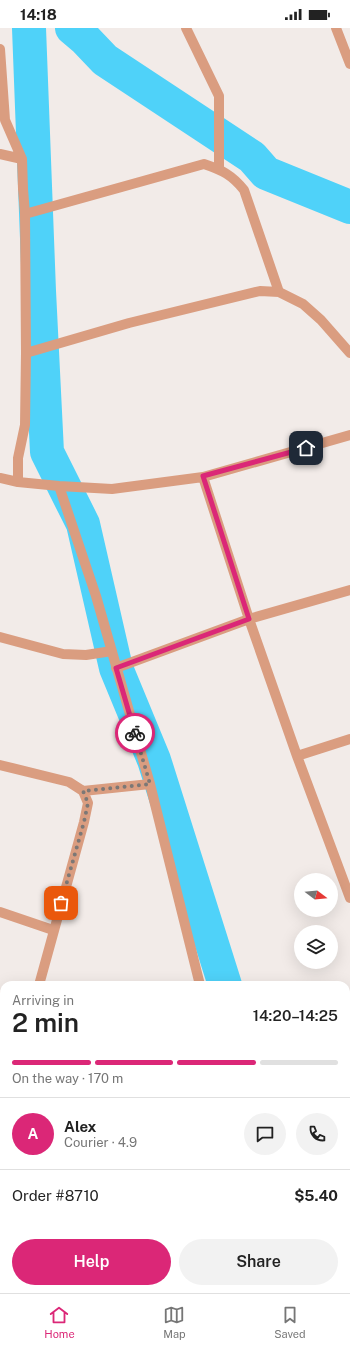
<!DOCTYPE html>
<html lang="en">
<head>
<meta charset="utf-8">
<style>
  :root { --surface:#fff; --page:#f2f2f2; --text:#222; --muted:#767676; --line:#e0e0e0; --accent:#db2777 }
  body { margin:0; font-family:"Public Sans",sans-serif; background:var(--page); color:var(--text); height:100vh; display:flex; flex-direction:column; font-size:15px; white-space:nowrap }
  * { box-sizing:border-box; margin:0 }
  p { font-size:13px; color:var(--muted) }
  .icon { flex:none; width:22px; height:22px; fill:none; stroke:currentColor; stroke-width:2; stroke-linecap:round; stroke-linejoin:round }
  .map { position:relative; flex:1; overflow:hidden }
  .drawer { position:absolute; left:0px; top:953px; width:350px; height:312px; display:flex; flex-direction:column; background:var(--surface); border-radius:12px 12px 0 0; box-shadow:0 4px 16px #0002 }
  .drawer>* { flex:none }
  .needle { width:26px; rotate:106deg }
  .fabs { position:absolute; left:294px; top:845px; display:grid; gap:8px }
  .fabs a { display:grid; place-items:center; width:44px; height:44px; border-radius:50%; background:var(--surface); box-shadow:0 4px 16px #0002; font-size:20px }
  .pin { position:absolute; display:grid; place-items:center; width:34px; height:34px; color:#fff; margin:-17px; border-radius:8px; box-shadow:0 2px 6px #0006 }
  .courier { position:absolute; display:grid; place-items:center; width:40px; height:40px; margin:-20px; border:3px solid #db2777; border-radius:50%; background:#fff; color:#222; box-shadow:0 1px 5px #0007 }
  .summary em { font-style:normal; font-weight:600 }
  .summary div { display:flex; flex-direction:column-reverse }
  .summary { display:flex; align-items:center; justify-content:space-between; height:68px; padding:0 12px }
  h1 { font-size:26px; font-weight:600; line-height:30px }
  .bar { display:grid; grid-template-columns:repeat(4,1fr); gap:6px 4px; align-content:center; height:48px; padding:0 12px }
  .bar i { height:5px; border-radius:3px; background:var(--line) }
  .bar .selected { background:var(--accent) }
  .bar p { grid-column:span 4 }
  .line { display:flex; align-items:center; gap:10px; padding:0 12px; border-top:1px solid var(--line) }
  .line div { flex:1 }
  .round { display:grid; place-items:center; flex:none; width:42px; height:42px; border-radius:21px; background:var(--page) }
  .action { display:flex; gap:8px; margin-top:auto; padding:8px 12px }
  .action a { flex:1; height:46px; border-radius:24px; background:var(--accent); color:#fff; font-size:16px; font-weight:600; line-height:46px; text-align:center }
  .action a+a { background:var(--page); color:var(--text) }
  .status { display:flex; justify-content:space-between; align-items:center; height:28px; padding:0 20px; background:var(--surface); direction:ltr }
  .status svg { height:11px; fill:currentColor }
  .dock { display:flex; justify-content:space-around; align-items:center; height:56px; border-top:1px solid var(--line); background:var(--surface); font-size:11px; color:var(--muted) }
  .dock a { display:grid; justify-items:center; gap:2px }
  .dock .selected { color:var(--accent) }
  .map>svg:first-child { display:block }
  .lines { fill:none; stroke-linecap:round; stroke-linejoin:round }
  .river { stroke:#4fd2f9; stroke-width:34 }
  .street { stroke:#da9d80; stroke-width:10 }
  .done { stroke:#7c7876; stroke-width:4; stroke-dasharray:0 7.2 }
  .route { stroke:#db2777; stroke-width:5 }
</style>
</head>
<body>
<div class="status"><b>14:18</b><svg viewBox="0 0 49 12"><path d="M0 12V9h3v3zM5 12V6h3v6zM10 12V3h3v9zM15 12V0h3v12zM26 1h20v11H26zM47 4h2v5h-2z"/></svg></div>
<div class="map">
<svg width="350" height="1265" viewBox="0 0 350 1265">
  <rect width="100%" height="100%" fill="#f2ebe8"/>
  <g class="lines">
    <!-- river -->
    <path class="river" d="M29,0l10,263 8,161 36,72 33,144 38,92 71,225
      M72,0l13,11 20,21 147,97 14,16 84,34
      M346,1254l4,7"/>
    <!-- street -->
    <path class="street" d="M186,0l33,68v73
      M336,0l14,36
      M0,21l5,71 17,39 1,30 2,25 1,139 -1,72 -7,33v24
      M0,126l22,5
      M25,186l179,-50c18,6 28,11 40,26l35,102
      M26,325l103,-30 131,-32 19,1 24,12 18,16 29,33
      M203,449l46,142 48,137 53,142
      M0,450l18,4 41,4 53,3 91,-12 147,-42
      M59,458l37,110 54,188 50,201
      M0,609l63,17 23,1 26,-4
      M116,640l133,-49 101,-29
      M297,728l53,-17
      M0,737l69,17 14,9 5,12 -4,19 -45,163
      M83,763l67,-7
      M0,884l53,18
      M0,968l4,1
      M346,1088l4,-4
      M0,1114l4,2
      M0,1215l4,-3
      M64,1261l3,4
      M252,1261l1,4
      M158,1265l4,-4"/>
  </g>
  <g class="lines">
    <!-- done -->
    <path class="done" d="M61,875l23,-81 4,-19 -5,-12 67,-7 -15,-51"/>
    <!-- route -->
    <path class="route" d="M135,705l-19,-65 133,-49 -46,-143 103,-28"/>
  </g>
</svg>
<div class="fabs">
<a><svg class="needle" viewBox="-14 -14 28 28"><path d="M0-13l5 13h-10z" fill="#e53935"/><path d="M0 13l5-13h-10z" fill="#767676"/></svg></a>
<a><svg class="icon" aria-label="layers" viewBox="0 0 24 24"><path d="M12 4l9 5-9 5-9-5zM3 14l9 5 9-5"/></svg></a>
</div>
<div class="pin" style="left:61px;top:875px;background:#ea580c"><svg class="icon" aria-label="bag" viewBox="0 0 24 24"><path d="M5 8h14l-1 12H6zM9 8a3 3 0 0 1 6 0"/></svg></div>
<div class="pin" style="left:306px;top:420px;background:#1f2937"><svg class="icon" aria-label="home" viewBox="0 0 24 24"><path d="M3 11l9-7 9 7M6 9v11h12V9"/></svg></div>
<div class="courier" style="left:135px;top:705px"><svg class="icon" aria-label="bike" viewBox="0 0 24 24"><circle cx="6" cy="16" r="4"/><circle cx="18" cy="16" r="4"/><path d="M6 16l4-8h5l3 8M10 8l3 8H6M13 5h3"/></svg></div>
<section class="drawer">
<div class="summary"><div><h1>2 min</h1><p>Arriving in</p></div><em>14:20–14:25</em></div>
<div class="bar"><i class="selected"></i><i class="selected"></i><i class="selected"></i><i></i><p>On the way · 170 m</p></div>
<div class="line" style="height:72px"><b class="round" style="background:var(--accent);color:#fff">A</b><div><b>Alex</b><p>Courier · 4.9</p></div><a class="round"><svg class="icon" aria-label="chat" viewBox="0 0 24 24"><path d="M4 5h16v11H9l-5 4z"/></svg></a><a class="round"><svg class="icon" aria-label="phone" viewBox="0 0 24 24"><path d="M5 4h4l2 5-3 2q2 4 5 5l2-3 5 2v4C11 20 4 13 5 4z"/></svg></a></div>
<div class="line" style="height:52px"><div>Order #8710</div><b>$5.40</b></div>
<div class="action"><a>Help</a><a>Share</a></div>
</section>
</div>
<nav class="dock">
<a class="selected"><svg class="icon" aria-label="home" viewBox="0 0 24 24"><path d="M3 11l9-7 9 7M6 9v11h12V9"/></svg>Home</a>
<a><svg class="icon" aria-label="map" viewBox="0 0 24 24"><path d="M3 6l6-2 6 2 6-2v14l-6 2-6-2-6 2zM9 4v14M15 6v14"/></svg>Map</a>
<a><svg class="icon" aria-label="saved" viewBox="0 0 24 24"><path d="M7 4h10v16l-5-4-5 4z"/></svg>Saved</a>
</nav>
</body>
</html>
